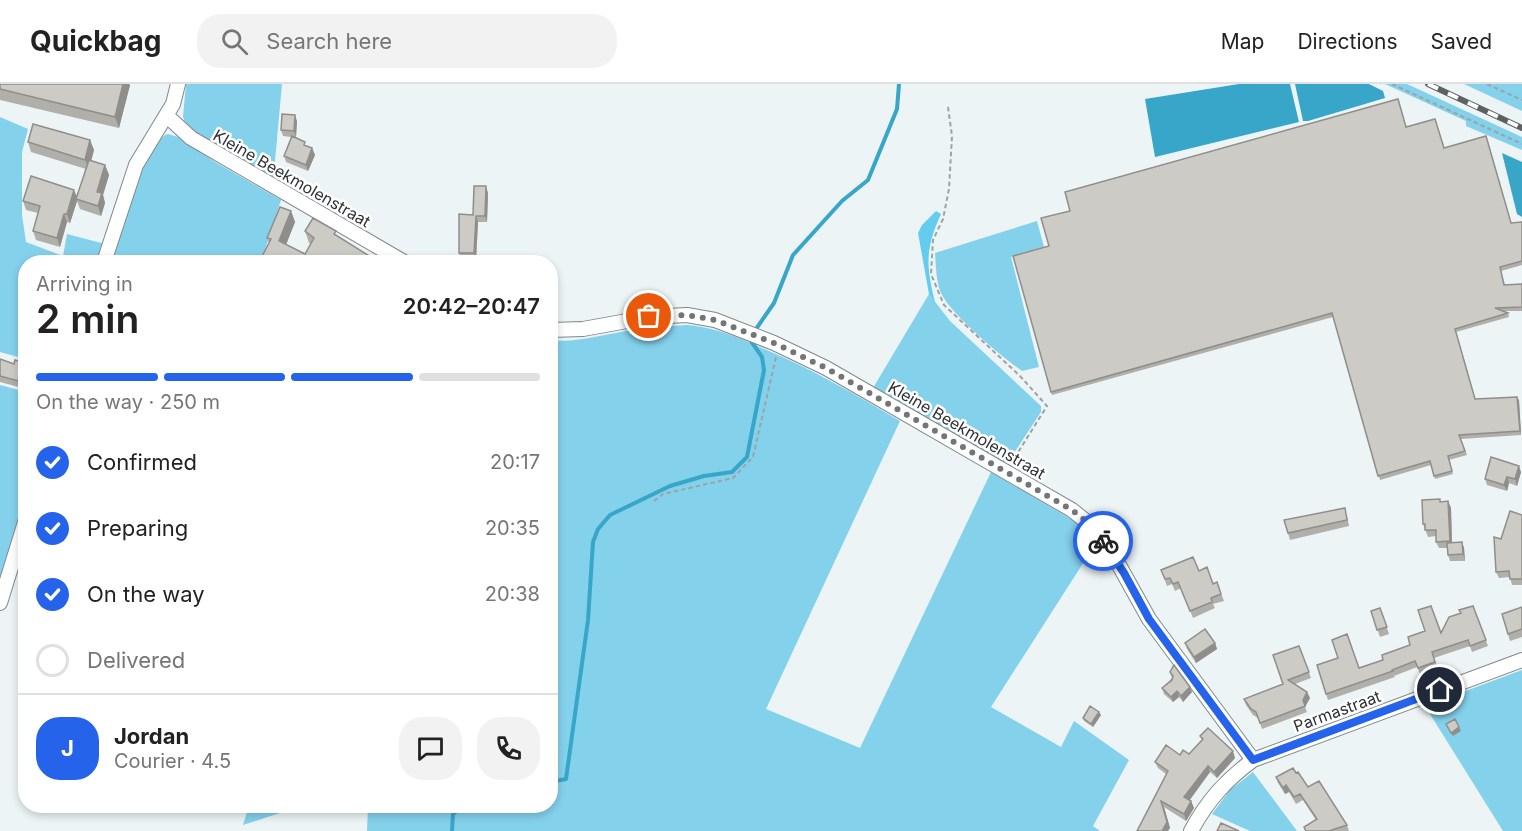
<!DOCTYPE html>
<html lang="en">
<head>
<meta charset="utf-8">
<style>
  :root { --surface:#fff; --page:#f2f2f2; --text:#222; --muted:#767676; --line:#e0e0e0; --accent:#2563eb }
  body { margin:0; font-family:Inter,sans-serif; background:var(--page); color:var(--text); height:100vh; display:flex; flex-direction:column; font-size:22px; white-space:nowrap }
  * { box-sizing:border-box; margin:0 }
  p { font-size:20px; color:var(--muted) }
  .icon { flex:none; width:33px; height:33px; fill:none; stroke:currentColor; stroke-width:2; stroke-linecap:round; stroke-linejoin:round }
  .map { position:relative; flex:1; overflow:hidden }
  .sheet { position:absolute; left:18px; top:171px; width:540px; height:558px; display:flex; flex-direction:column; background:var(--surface); border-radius:24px; box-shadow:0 3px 9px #0003 }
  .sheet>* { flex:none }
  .pin { position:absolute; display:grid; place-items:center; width:51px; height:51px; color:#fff; margin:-26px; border:3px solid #fff; border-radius:50%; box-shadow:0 2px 6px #0007 }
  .courier { position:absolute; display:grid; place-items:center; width:60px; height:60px; margin:-30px; border:4px solid #2563eb; border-radius:50%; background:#fff; color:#222; box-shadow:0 2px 8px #0007 }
  .overview em { font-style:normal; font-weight:600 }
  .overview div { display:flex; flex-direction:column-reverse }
  .overview { display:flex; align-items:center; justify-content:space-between; height:102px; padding:0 18px }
  h1 { font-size:39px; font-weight:600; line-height:45px }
  .bar { display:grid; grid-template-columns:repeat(4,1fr); gap:9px 6px; align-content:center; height:72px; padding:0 18px }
  .bar i { height:8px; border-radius:4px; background:var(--line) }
  .bar .on { background:var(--accent) }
  .bar p { grid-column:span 4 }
  .line { display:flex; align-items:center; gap:15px; padding:0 18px; border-top:2px solid var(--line) }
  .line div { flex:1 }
  .round { display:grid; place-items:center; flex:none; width:63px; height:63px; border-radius:24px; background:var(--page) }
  ol { padding:0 18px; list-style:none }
  li { display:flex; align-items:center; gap:18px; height:66px }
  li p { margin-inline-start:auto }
  li .icon { padding:6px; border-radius:50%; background:var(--accent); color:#fff; stroke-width:4 }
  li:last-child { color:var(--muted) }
  li i { width:33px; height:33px; border:3px solid var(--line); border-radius:50% }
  header { display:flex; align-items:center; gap:36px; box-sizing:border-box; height:84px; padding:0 30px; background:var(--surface); border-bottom:2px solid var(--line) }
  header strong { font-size:28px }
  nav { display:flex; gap:33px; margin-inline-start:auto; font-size:21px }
  .search { width:420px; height:54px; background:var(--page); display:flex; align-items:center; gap:15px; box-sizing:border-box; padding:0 21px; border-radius:24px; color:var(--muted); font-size:22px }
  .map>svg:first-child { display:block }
  .green { fill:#84d1ec }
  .forest { fill:#63ccef }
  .water { fill:#38a6c8 }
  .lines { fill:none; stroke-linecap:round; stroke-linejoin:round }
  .stream { stroke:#38a6c8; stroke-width:4 }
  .minor-casing { stroke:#81888a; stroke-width:16 }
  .path { stroke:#9da3a5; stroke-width:2; stroke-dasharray:4.5 3; stroke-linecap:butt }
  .minor { stroke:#fff; stroke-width:14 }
  .rail-casing { stroke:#5d6162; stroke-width:6 }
  .rail { stroke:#fff; stroke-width:4; stroke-dasharray:11; stroke-linecap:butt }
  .wall { fill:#b0afa9 }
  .shaded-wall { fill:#908e8a }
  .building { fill:#cdcbc5; stroke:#908e8a; stroke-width:1.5 }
  .done { stroke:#717677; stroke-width:6; stroke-dasharray:0 10.8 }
  .route { stroke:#2563eb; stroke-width:8 }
  .labels { text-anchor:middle; stroke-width:5; stroke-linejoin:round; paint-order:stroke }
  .street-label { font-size:16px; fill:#2f3233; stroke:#fff }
</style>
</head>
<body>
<header>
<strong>Quickbag</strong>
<div class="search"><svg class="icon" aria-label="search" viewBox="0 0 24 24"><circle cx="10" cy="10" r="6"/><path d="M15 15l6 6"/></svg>Search here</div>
<nav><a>Map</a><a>Directions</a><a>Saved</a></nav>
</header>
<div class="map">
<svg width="1522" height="747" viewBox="0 0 1522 747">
  <rect width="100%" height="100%" fill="#ecf4f6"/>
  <!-- green -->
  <path class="green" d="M186,0h96l-9,99 -86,-54 -4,-12z
    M1385,0h22l115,53v13l-56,-24v-5z
    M1464,0h58v27z
    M0,33l28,12 -6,23v63l4,27 37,14 4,-22 38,10 -6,18h-73l-1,97 -25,-7z
    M168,50l10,3 37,25 66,38 -20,62h-149c7,-24 32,-121 56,-128z
    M1037,137l7,26 -33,10 28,110 -17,4c-21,-15 -68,-54 -80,-76 -6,-12 -6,-28 -7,-42z
    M929,210l21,27 91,85v6l-33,50 -5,4 -130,-78z
    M687,241c30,3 48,11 75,23 48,20 93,46 138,73l-134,288 94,39 131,-276 90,53 15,18 -105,164 70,40 13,-26 55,39 -36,66 7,5h-733l1,-25h182l1,-466c25,3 50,-5 75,-9 20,-4 41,-5 61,-6z
    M0,301l26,7 -1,111 -22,75h-3z
    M1522,586v161h-19l-78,-125z
    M1253,688l44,59h-47l-38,-17 18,-24z
    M249,722h52l-58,19z"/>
  <!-- forest -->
  <path class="forest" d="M936,127l5,3c-16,35 -15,52 -6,88l-6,-8 -11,-61 4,-8z"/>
  <!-- water -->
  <path class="water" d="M1239,0h51l9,38 -144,35 -10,-58z
    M1295,0h74l14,7 2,7 -77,23h-5z
    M1502,69l20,9v55l-5,-3z"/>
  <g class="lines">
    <!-- stream -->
    <path class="stream" d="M756,245l18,-26 19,-48 49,-54 26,-21 29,-71 2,-25
      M550,698l16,-3 22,-159 5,-78 5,-13 12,-14 60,-29 34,-10 28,-4 15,-15 17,-87 -2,-13 -11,-16
      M452,747l1,-17 11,-8"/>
    <defs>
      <path id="minor" d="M167,32l24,22 213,124
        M104,178l32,-97 37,-61 5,-20
        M550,246l33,-1 66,-12 38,-2 28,5 59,23 52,25 246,142 20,16 18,23 39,70 104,141
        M0,519l26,-84
        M1191,747c16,-30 35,-51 62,-71l269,-100"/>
    </defs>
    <!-- minor casing -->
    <use href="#minor" class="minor-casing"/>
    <!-- path -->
    <path class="path" d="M1392,0l130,60
      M1487,0l35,16
      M948,23l4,29 -3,53 -6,30 -10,21 -2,34 13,31 76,71 27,30 -35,56
      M654,417l9,-7 70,-16 20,-21 23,-100"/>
    <!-- minor -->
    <use href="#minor" class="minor"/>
    <defs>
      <path id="rail" d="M1428,0l94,44"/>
    </defs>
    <!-- rail casing -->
    <use href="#rail" class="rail-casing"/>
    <!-- rail -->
    <use href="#rail" class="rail"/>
  </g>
  <!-- wall -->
  <path class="wall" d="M0,0h129l1,1 -11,43 -119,-28z
    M297,37l-1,16h-1l12,9 5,2 3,7 -7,16 -22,-9 -2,-6 7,-19 -8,-1 -2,-6z
    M1407,43l37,21 67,75 11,-1v43l-21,6 4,14 17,-1v27h-19l5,2 1,4 -53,15 19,67 44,1 2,35 -60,4 6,16 -18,5 4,14 -18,5 -4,-14 -51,15 -47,-163 -281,78 -39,-139 36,-10z
    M90,56l4,10 -3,11 14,4 4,10 -6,20 2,8 -4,13 -21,-7 -3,-8 -7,22 -3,-1 -7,25 -24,-7 -3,-9 5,-18 -12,-3 -3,-9 54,-4 9,-28 -55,-17 -3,-10z
    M488,109l-1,29h-9l-2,38 -15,-1 -2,-6 14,-38z
    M291,127l4,11 -9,23 19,9 6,-10 -2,-1 -4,-12 32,5 42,26h-120l10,-19 -2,-5z
    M0,275l14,5 12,-1v26l-26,-7z
    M1521,388l-4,14 -8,-3 -2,8 -20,-6 -2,-6z
    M1448,417l3,7 1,34h10l2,6 1,13h-15l-2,-6 -1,-7h-8l-3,-6v-6l-8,1 -5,-13 18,-22z
    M1347,431l2,11 -59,14 -2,-7z
    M1522,431v70h-10l-2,-8 -11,1 -3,-6 5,-33z
    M1161,486l38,1 14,13 4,-2 7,19 -11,3 2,4 -22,10 -12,-30 -6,3 -3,-7 -5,2z
    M1473,522l15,40 -16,6 -2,-6 -36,12 4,10 -18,6 -3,-7 -23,9 1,1 -67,23 -11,-35 42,3 24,-8 27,-15 31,-12 20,-20z
    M1522,523v30l-12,4 -2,-7z
    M1380,524l9,26 -9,3 -9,-26z
    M1185,559h30l2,6 -21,14 -9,-14z
    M1299,562l12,32 -16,6 12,8 3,6 -5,9 2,5 -45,17 -4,-11 -5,-3 -7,-10 -2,-6 39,-15z
    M1170,588l22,20 -9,10 -4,-5 -6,5 -9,-8 -2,-6 10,-10z
    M1101,631l-8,12 -9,-6 -1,-3z
    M1200,652l35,22 -18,20 -7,-6 -21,28 2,1 3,7 -8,13 -22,-14 6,21 -33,3 29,-57 -8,-6 -3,-6 25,-7 9,-1 13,-13z
    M1296,689l12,14 39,38 2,6h-44l-1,-4 12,-7 -13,-20 -7,4 -7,-12 -4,2 -7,-11 -2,-6z"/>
  <!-- shaded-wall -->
  <path class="shaded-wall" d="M123,0h6l1,1 -11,43 -4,-11z
    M295,31l2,6 -1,16 -2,-6z
    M90,56l4,10 -5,19 -4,-9z
    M312,64l3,7 -7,16 -2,-6z
    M105,81l4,10 -6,20 2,8 -4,13 -3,-10 -1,-14z
    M486,102l2,7 -1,29 -2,-6z
    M74,106l4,9h-2l1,2 -7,22 -3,-9z
    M291,127l4,11 -12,30 -4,-11z
    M64,130l3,8 -7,25 -3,-9z
    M476,132l2,6 -2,38 -2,-7z
    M1517,313l2,3 2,35 -1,-4z
    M1519,382l2,6 -4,14 -2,-7z
    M1507,393l2,6 -2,8 -3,-6z
    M1448,417l3,7 1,40 -2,-7z
    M1462,458l2,6 1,13 -2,-7z
    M1215,559l2,6 -21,14 -2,-6z
    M1190,603l2,5 -9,10 -2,-6z
    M1177,607l2,6 -6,5 -2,-5z
    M1307,608l3,6 -5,9 -2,-7z
    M1099,628l2,3 -8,12 -2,-3z
    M1459,643l2,4 -8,5 -2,-3z
    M1233,667l2,7 -18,20 -3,-6z
    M1208,682l2,6 -23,32 -3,-7z
    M1286,701l3,7 -4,2 -2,-6z
    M1191,717l3,7 -8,13 -2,-7z
    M1164,723l6,21 -2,3h-6z"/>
  <!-- building -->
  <path class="building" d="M0,0h123l-8,33 -115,-28z
    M1398,15l8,28 29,-8 9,29 42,-12 25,87 11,-1v39l-22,6 4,18 18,-1v23l-27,1 13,5 -53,16 20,70 42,-2 3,34 -61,4 6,16 -17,5 4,15 -18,5 -4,-15 -52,15 -46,-163 -281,79 -38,-136 36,-10 -8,-28 29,-7 -5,-19z
    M282,30l13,1 -1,16 -13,-1z
    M33,40l57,16 -5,20 -57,-18z
    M292,52l13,6 -1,3 8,3 -6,17 -22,-9z
    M89,76l16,5 -8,27 5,1 -4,13 -22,-7z
    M31,92l43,14 -7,24h-3l-7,24 -24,-7 7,-25 -17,-5z
    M474,102h12l-1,30h-9l-2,37h-15v-39l14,1z
    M280,123l11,4 -12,30 26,13 9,-16 -9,-7 8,-13 23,13 -2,3 45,28h-20l-2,-1v1h-98l12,-23 -4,-1z
    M0,275l14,5 1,-4 11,3v20l-26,-7z
    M1491,373l28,9 -4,13 -8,-2 -3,8 -19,-6z
    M1440,415v3l8,-1 2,40 -14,1v-12h-11v-6h-2l-1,-24z
    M1345,424l2,12 -59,13 -4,-13z
    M1510,427l12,4v64h-12l-1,-8 -13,1 -2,-35 7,2z
    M1462,458l1,12 -15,1 -1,-12z
    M1193,473l6,14 8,-4 6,17 4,-2 4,12 -10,4 1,4 -22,9 -12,-29 -5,2 -3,-6 -5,1 -4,-9z
    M1431,522l10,27 8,-16 12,-4 -2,-3 14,-4 13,34 -16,6 -2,-6 -36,12 3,10 -17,6 -3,-7 -23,9 1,1 -67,23 -9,-29 21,-7 -6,-18 15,-6 12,34 24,-8 -1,-5 28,-10 -2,-8 17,-6 -7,-21z
    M1522,523v22l-14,5 -6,-20z
    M1380,524l7,19 -10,3 -6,-19z
    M1205,545l10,14 -21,14 -9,-14z
    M1299,562l10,26 -21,8 19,12 -4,8 2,6 -45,17 -4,-11 -5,-3 -7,-10 39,-15 -10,-29z
    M1174,581l16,22 -9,9 -4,-5 -6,6 -9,-9 10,-8 1,-4 -3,-4z
    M1090,622l9,6 -8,12 -8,-6z
    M1455,635l4,8 -8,6 -5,-9z
    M1208,644l25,23 -19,21 -6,-6 -24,31 7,4 -7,13 -23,-13 6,21 -5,9h-25l31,-60 -13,-9 11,-17 14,10 3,-5 6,4 14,-15 -3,-3z
    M1293,684l3,5 2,-1 10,15 11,-6 28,44 -18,6h-23l-2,-4 13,-8 -17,-25 -6,3 -8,-12 -3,3 -7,-11z
    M1221,739l18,8h-22z"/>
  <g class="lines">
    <!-- done -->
    <path class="done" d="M649,232l38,-1 28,5 59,23 52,25 246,142 20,16 11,15"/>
    <!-- route -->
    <path class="route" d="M1103,457l21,32 25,46 104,141 187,-70"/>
  </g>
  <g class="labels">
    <!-- street labels -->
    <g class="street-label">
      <text transform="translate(292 94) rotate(30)" y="6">Kleine Beekmolenstraat</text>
      <text transform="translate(967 346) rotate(30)" y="6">Kleine Beekmolenstraat</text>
      <text transform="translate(1337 627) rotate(-20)" y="6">Parmastraat</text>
    </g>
  </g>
</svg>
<div class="pin" style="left:649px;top:232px;background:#ea580c"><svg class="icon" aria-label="bag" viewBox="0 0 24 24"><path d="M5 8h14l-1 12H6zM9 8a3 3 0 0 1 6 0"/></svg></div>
<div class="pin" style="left:1440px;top:606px;background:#1f2937"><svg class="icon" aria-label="home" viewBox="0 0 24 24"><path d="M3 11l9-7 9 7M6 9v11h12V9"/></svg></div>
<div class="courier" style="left:1103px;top:457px"><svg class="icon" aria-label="bike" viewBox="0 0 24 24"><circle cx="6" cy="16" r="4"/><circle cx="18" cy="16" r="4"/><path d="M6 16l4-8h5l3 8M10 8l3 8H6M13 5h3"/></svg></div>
<section class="sheet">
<div class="overview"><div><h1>2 min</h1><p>Arriving in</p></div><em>20:42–20:47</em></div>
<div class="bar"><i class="on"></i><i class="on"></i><i class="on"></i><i></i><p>On the way · 250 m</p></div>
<ol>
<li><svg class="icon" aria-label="check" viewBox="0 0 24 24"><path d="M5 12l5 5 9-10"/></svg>Confirmed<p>20:17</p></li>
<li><svg class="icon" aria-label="check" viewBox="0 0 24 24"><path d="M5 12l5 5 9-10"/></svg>Preparing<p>20:35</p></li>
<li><svg class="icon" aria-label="check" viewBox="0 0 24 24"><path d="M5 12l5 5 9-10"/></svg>On the way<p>20:38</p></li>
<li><i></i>Delivered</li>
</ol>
<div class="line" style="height:108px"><b class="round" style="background:var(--accent);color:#fff">J</b><div><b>Jordan</b><p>Courier · 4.5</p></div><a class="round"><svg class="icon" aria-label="chat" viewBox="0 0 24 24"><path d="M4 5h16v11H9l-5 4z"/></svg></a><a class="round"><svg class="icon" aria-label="phone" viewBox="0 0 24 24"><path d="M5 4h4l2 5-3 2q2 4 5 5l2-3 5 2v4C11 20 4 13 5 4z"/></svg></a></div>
</section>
</div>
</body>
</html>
